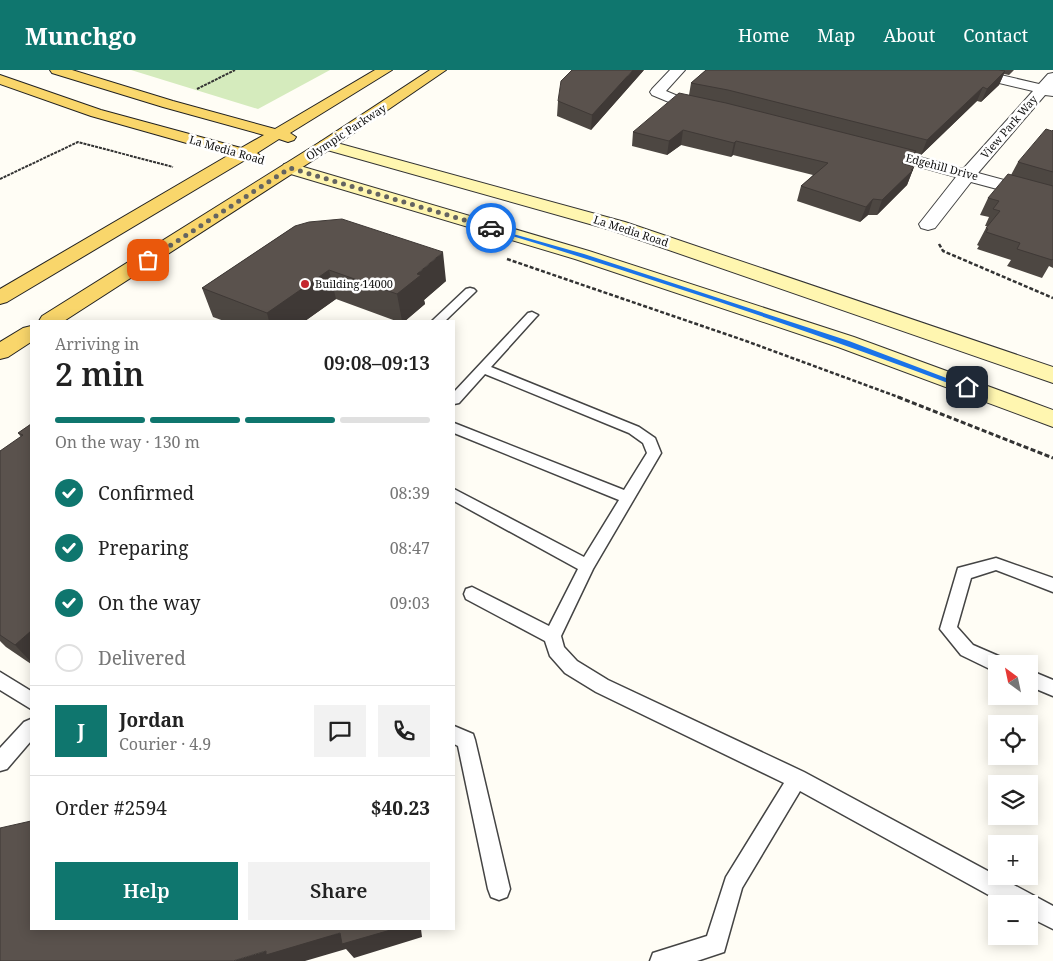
<!DOCTYPE html>
<html lang="en">
<head>
<meta charset="utf-8">
<style>
  :root { --surface:#fff; --page:#f2f2f2; --text:#222; --muted:#767676; --line:#e0e0e0; --accent:#0f766e }
  body { margin:0; font-family:"Noto Serif",serif; background:var(--page); color:var(--text); height:100vh; display:flex; flex-direction:column; font-size:19px; white-space:nowrap }
  * { box-sizing:border-box; margin:0 }
  p { font-size:16px; color:var(--muted) }
  .icon { flex:none; width:28px; height:28px; fill:none; stroke:currentColor; stroke-width:2; stroke-linecap:round; stroke-linejoin:round }
  .map { position:relative; flex:1; overflow:hidden }
  .details { position:absolute; left:30px; top:250px; width:425px; height:610px; display:flex; flex-direction:column; background:var(--surface); border-radius:0px; box-shadow:0 2px 12px #0003 }
  .details>* { flex:none }
  .needle { width:32px; rotate:327deg }
  .fabs { position:absolute; left:988px; top:585px; display:grid; gap:10px }
  .fabs a { display:grid; place-items:center; width:50px; height:50px; border-radius:0px; background:var(--surface); box-shadow:0 2px 12px #0003; font-size:25px }
  .pin { position:absolute; display:grid; place-items:center; width:42px; height:42px; color:#fff; margin:-21px; border-radius:10px; box-shadow:0 2px 8px #0006 }
  .courier { position:absolute; display:grid; place-items:center; width:50px; height:50px; margin:-25px; border:4px solid #1a73e8; border-radius:50%; background:#fff; color:#222; box-shadow:0 1px 6px #0007 }
  .headline em { font-style:normal; font-weight:600 }
  .headline div { display:flex; flex-direction:column-reverse }
  .headline { display:flex; align-items:center; justify-content:space-between; height:85px; padding:0 25px }
  h1 { font-size:32px; font-weight:600; line-height:38px }
  .bar { display:grid; grid-template-columns:repeat(4,1fr); gap:8px 5px; align-content:center; height:60px; padding:0 25px }
  .bar i { height:6px; border-radius:4px; background:var(--line) }
  .bar .active { background:var(--accent) }
  .bar p { grid-column:span 4 }
  .line { display:flex; align-items:center; gap:12px; padding:0 25px; border-top:1px solid var(--line) }
  .line div { flex:1 }
  .round { display:grid; place-items:center; flex:none; width:52px; height:52px; border-radius:0px; background:var(--page) }
  ol { padding:0 25px; list-style:none }
  li { display:flex; align-items:center; gap:15px; height:55px }
  li p { margin-inline-start:auto }
  li .icon { padding:5px; border-radius:50%; background:var(--accent); color:#fff; stroke-width:4 }
  li:last-child { color:var(--muted) }
  li i { width:28px; height:28px; border:2px solid var(--line); border-radius:50% }
  .cta { display:flex; gap:10px; margin-top:auto; padding:10px 25px }
  .cta a { flex:1; height:58px; border-radius:0px; background:var(--accent); color:#fff; font-size:20px; font-weight:600; line-height:58px; text-align:center }
  .cta a+a { background:var(--page); color:var(--text) }
  header { display:flex; align-items:center; gap:30px; box-sizing:border-box; height:70px; padding:0 25px; background:var(--accent); color:#fff }
  header strong { font-size:24px }
  nav { display:flex; gap:28px; margin-inline-start:auto; font-size:18px }
  .map>svg:first-child { display:block }
  .green { fill:#d5ebbd }
  .lines { fill:none; stroke-linecap:round; stroke-linejoin:round }
  .service-casing { stroke:#444; stroke-width:3 }
  .minor-casing { stroke:#444; stroke-width:2 }
  .secondary-casing { stroke:#333; stroke-width:2 }
  .primary-casing { stroke:#222; stroke-width:2 }
  .path-far2 { stroke:#333; stroke-width:2; stroke-dasharray:3 1; stroke-linecap:butt }
  .path-far1 { stroke:#333; stroke-width:2.5; stroke-dasharray:4 2; stroke-linecap:butt }
  .path { stroke:#333; stroke-width:3; stroke-dasharray:5 2.5; stroke-linecap:butt }
  .service { fill:#fff; fill-rule:evenodd }
  .minor { fill:#fff; fill-rule:evenodd }
  .secondary { fill:#fff6b0; fill-rule:evenodd }
  .primary { fill:#f9d66b; fill-rule:evenodd }
  .wall { fill:#4d4742 }
  .shaded-wall { fill:#3f3936 }
  .building { fill:#5a524d; stroke:#3f3936 }
  .route { fill:#1a73e8 }
  .done { stroke:#646461; stroke-width:5; stroke-dasharray:0 9 }
  .poi-dot { fill:#c4262e; stroke:#fff; stroke-width:2 }
  .labels { text-anchor:middle; stroke-width:5; stroke-linejoin:round; paint-order:stroke }
  .far-street-label { font-size:11px; fill:#111; stroke:#fff }
  .far-poi-label { font-size:11px; fill:#111; stroke:#fff; text-anchor:start }
</style>
</head>
<body>
<header>
<strong>Munchgo</strong>
<nav><a>Home</a><a>Map</a><a>About</a><a>Contact</a></nav>
</header>
<div class="map">
<svg width="1053" height="891" viewBox="0 0 1053 891">
  <rect width="100%" height="100%" fill="#fffdf5"/>
  <!-- green -->
  <path class="green" d="M131,0h199l-72,39z"/>
  <g class="lines">
    <defs>
      <path id="service" d="M470,218l4,1 2,2 -2,2 -29,28h-13l34,-32z
        M532,242l6,3 -2,2 -45,50 148,60 16,11 6,15 -68,116 -32,67 3,11 13,14 31,19 196,92 249,134v23l-24,-12v-13h-24l-205,-113 -58,97 -18,64 -27,9h-47l3,-8 54,-17 19,-59 58,-94 -188,-91 -31,-19 -15,-17 -5,-15 -79,-42 -2,-5 2,-5 6,-2 77,39 29,-57 -124,-68v-12l130,68 35,-57 -165,-67v-10l170,67 23,-37 -4,-10 -14,-10 -144,-59 -26,29 -5,1v-12l74,-79z
        M996,488l57,20v14l-57,-22 -25,8 -14,49 16,18 30,13 3,6h-10v8l-35,-17 -21,-26 18,-61z
        M1029,600l24,10v16l-24,-10z
        M0,602l31,19v18l-31,-19z
        M31,649v22l-24,28 -7,2v-23l24,-26z
        M454,656l19,8 2,6 35,149 -3,8 -8,3 -8,-3 -3,-8 -30,-143 -4,-2z"/>
      <path id="minor" d="M670,0h15l-19,21 19,8 28,6 3,3 -3,3 -5,2 -32,-8 -24,-10 -2,-3 2,-3z
        M955,0h24l60,14 9,-10 5,-1v23l-8,-1 -67,78 75,20v11l-82,-22 -36,46 -7,2 -7,-2 -2,-4 37,-47 -86,-24 -2,-3 2,-3 6,-2 87,24 70,-78 -76,-18z"/>
      <path id="secondary" d="M326,70l299,82 428,145v16l-442,-153 -291,-82 -2,-3 2,-3z
        M290,93l299,88 265,86 199,73v17l-215,-80 -263,-88 -291,-87 -2,-4 2,-4z"/>
      <path id="primary" d="M50,0h22l101,31 102,28 100,-59h17l-102,63 6,4 -2,3 -6,2 -9,-3 -22,14 5,4 -2,4 -6,1 -9,-2 -238,142 -7,2v-15l229,-134 -138,-39 -91,-32v-9l101,35 140,38 23,-13 -101,-28 -111,-34z
        M430,0h16l-114,78 -268,173h-25l3,-5 278,-174z
        M31,256v16l-23,15 -8,2v-17l23,-14z"/>
    </defs>
    <!-- service casing -->
    <use href="#service" class="service-casing"/>
    <!-- minor casing -->
    <use href="#minor" class="minor-casing"/>
    <!-- secondary casing -->
    <use href="#secondary" class="secondary-casing"/>
    <!-- primary casing -->
    <use href="#primary" class="primary-casing"/>
    <!-- path-far2 -->
    <path class="path-far2" d="M197,19l38,-19
      M0,109l78,-37 95,25"/>
    <!-- path-far1 -->
    <path class="path-far1" d="M939,174l4,7 110,47
      M507,189l239,82 155,57"/>
    <!-- path -->
    <path class="path" d="M898,327l155,61"/>
    <!-- service -->
    <use href="#service" class="service"/>
    <!-- minor -->
    <use href="#minor" class="minor"/>
    <!-- secondary -->
    <use href="#secondary" class="secondary"/>
    <!-- primary -->
    <use href="#primary" class="primary"/>
  </g>
  <!-- wall -->
  <path class="wall" d="M644,0l-53,60 -34,-14 1,-15z
    M706,0h308l-5,5 -5,-1 -5,11 -18,17 -4,-1 -56,54 -6,-2 -5,13 4,1 -7,18 -30,30h-9l-8,7 -63,-21 4,-15 12,-11 -80,-20 -2,2 -50,-12 -14,10 -35,-9 1,-14 56,-37 2,-12z
    M1053,60v138l-4,-2 -7,12 -35,-12 4,-6 -34,-11 2,-3 -2,-1 10,-19h-2l4,-9 -9,-2 8,-17 23,-23 7,-13z
    M295,156l151,55 -22,19 1,4 -20,17h-9l-60,-22 -31,22h-81l-11,-4 -11,-29z
    M31,354v240l-25,-17 -6,-6v-190l21,-14 -3,-4z"/>
  <!-- shaded-wall -->
  <path class="shaded-wall" d="M633,0h11l-53,60 1,-15z
    M1005,1l-6,14 -18,17 6,-13z
    M983,17l-6,14 -56,54 6,-15z
    M683,60l-2,15 -14,10 2,-14z
    M736,71l-3,14 -2,2 3,-14z
    M916,81l-6,15 -8,-3z
    M914,97l-7,18 -30,30 5,-15z
    M873,129l-5,16 -8,7 6,-15z
    M443,182l3,29 -22,19 1,4 -20,17h-3l-5,-27 20,-20z
    M329,200l7,29 -31,22h-36l-2,-8z
    M31,561v31l-16,-17z
    M394,859h27l1,8 -68,21 -8,-9 -41,12h-72l33,-10 74,-18z"/>
  <!-- building -->
  <path class="building" d="M572,0h61l-41,45 -34,-14 3,-20z
    M706,0h293l6,1 -18,18 -4,-2 -56,53 -199,-50 -37,-7z
    M679,23l47,10 190,48 -14,12 12,4 -3,3h2l-31,30 -9,-1 -7,8 -65,-21 27,-23 -92,-22 -2,2 -51,-13 -14,11 -36,-9z
    M1046,59l6,2 1,-1v42l-35,-10z
    M1008,104l45,12v73l-1,1 -35,-11 3,-6 -34,-11 2,-3 -2,-1 14,-17 -7,-2 6,-8 -11,-3z
    M342,149l101,33 -26,22 4,1 -24,19 -68,-24 -62,43 -65,-25 93,-62 14,-4z
    M31,354v207l-16,14 -15,-10v-184l23,-16 -5,-2z
    M31,751v108h363l-52,15 -2,-11 -74,22v-4l-33,10h-233v-133z"/>
  <!-- route -->
  <path class="route" d="M489,157l95,27 265,87 121,46 -6,2c-156,-59 -315,-112 -475,-160z"/>
  <g class="lines">
    <!-- done -->
    <path class="done" d="M148,190l142,-92 201,60"/>
  </g>
  <!-- markers -->
  <circle class="poi-dot" cx="305" cy="214" r="5"/>
  <g class="labels">
    <!-- far-street labels -->
    <g class="far-street-label">
      <text transform="translate(1009 57) rotate(-49)" y="4">View Park Way</text>
      <text transform="translate(346 62) rotate(-33)" y="4">Olympic Parkway</text>
      <text transform="translate(227 80) rotate(16)" y="4">La Media Road</text>
      <text transform="translate(942 97) rotate(15)" y="4">Edgehill Drive</text>
      <text transform="translate(631 161) rotate(18)" y="4">La Media Road</text>
    </g>
    <!-- far-poi labels -->
    <g class="far-poi-label">
      <text x="315" y="218">Building 14000</text>
    </g>
  </g>
</svg>
<div class="fabs">
<a><svg class="needle" viewBox="-14 -14 28 28"><path d="M0-13l5 13h-10z" fill="#e53935"/><path d="M0 13l5-13h-10z" fill="#767676"/></svg></a>
<a><svg class="icon" aria-label="locate" viewBox="0 0 24 24"><circle cx="12" cy="12" r="6"/><path d="M12 2v4M12 18v4M2 12h4M18 12h4"/></svg></a>
<a><svg class="icon" aria-label="layers" viewBox="0 0 24 24"><path d="M12 4l9 5-9 5-9-5zM3 14l9 5 9-5"/></svg></a>
<a>+</a>
<a>−</a>
</div>
<div class="pin" style="left:148px;top:190px;background:#ea580c"><svg class="icon" aria-label="bag" viewBox="0 0 24 24"><path d="M5 8h14l-1 12H6zM9 8a3 3 0 0 1 6 0"/></svg></div>
<div class="pin" style="left:967px;top:317px;background:#1f2937"><svg class="icon" aria-label="home" viewBox="0 0 24 24"><path d="M3 11l9-7 9 7M6 9v11h12V9"/></svg></div>
<div class="courier" style="left:491px;top:158px"><svg class="icon" aria-label="car" viewBox="0 0 24 24"><path d="M5 17H2v-5l4-1 3-4h7l3 4 3 1v5h-3M9 17h6M6 11h13"/><circle cx="7" cy="17" r="2"/><circle cx="17" cy="17" r="2"/></svg></div>
<section class="details">
<div class="headline"><div><h1>2 min</h1><p>Arriving in</p></div><em>09:08–09:13</em></div>
<div class="bar"><i class="active"></i><i class="active"></i><i class="active"></i><i></i><p>On the way · 130 m</p></div>
<ol>
<li><svg class="icon" aria-label="check" viewBox="0 0 24 24"><path d="M5 12l5 5 9-10"/></svg>Confirmed<p>08:39</p></li>
<li><svg class="icon" aria-label="check" viewBox="0 0 24 24"><path d="M5 12l5 5 9-10"/></svg>Preparing<p>08:47</p></li>
<li><svg class="icon" aria-label="check" viewBox="0 0 24 24"><path d="M5 12l5 5 9-10"/></svg>On the way<p>09:03</p></li>
<li><i></i>Delivered</li>
</ol>
<div class="line" style="height:90px"><b class="round" style="background:var(--accent);color:#fff">J</b><div><b>Jordan</b><p>Courier · 4.9</p></div><a class="round"><svg class="icon" aria-label="chat" viewBox="0 0 24 24"><path d="M4 5h16v11H9l-5 4z"/></svg></a><a class="round"><svg class="icon" aria-label="phone" viewBox="0 0 24 24"><path d="M5 4h4l2 5-3 2q2 4 5 5l2-3 5 2v4C11 20 4 13 5 4z"/></svg></a></div>
<div class="line" style="height:65px"><div>Order #2594</div><b>$40.23</b></div>
<div class="cta"><a>Help</a><a>Share</a></div>
</section>
</div>
</body>
</html>
